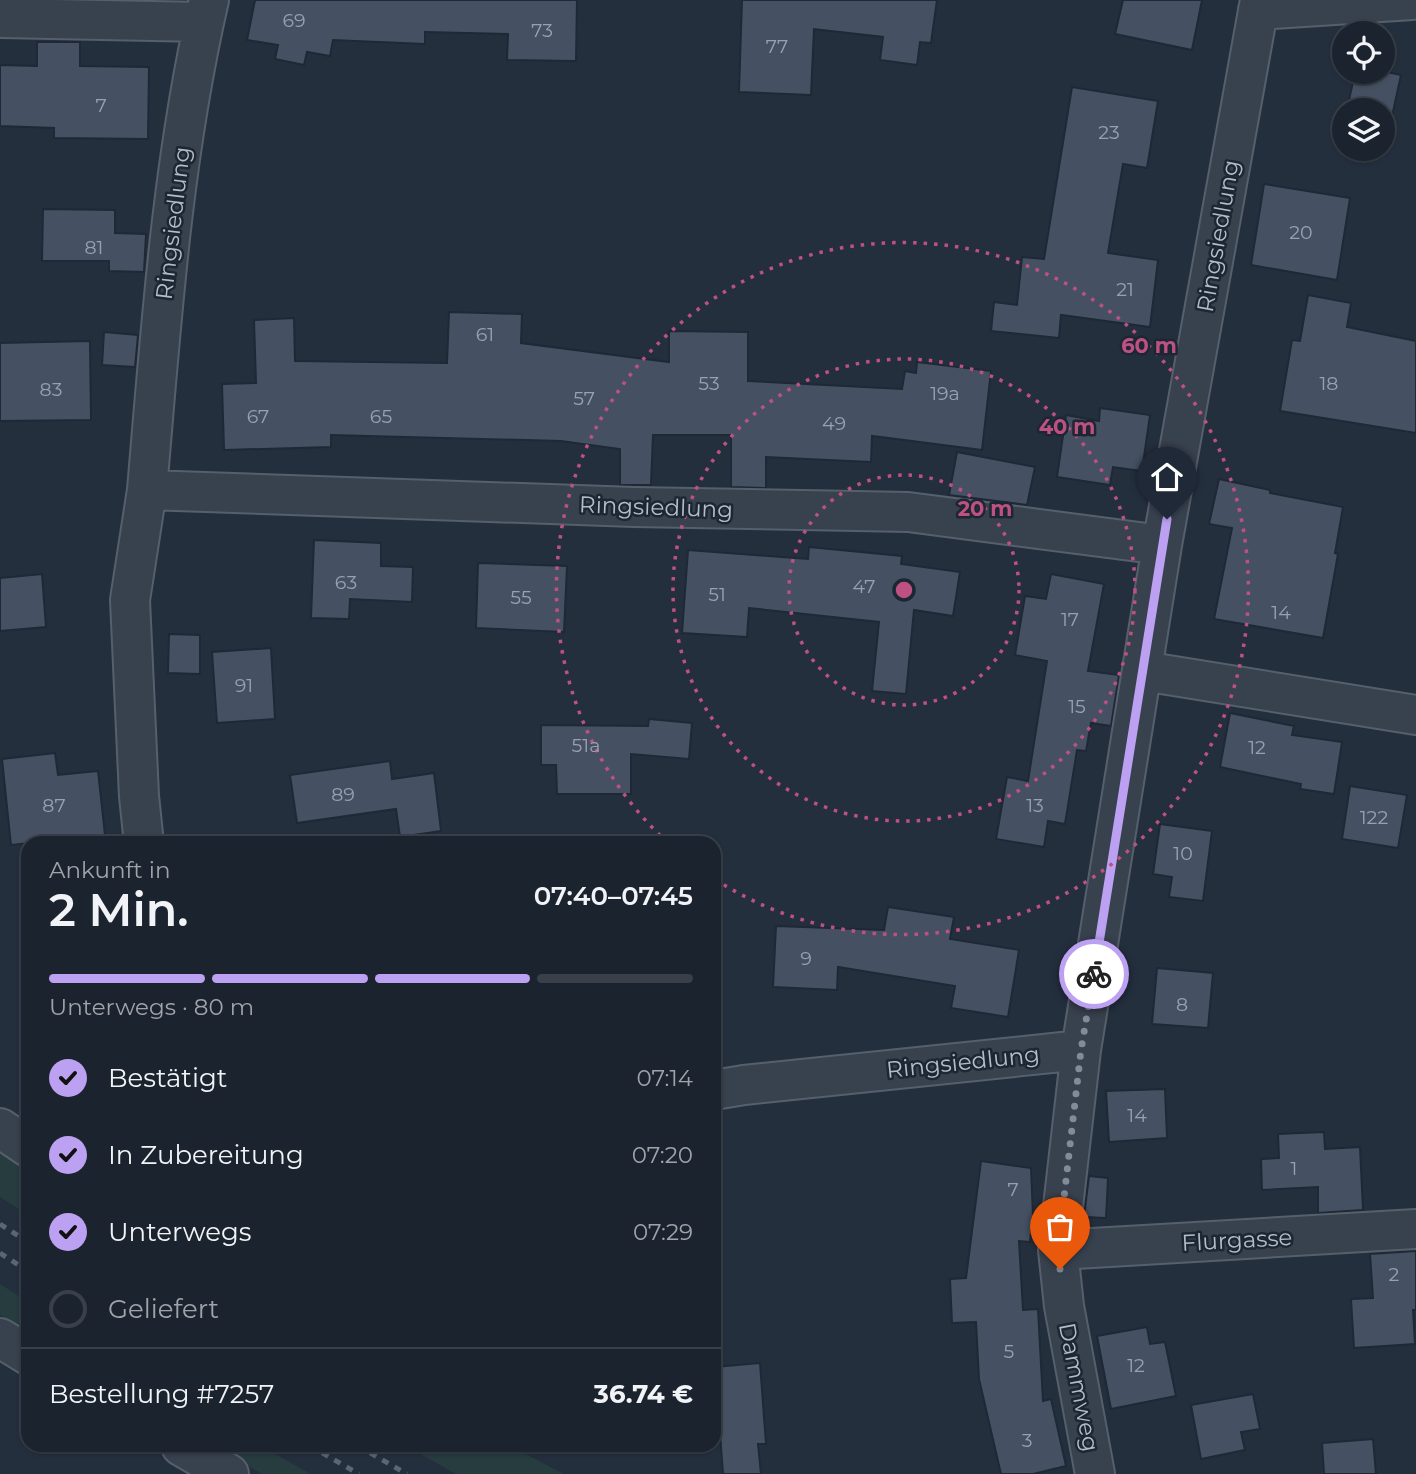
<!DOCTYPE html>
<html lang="de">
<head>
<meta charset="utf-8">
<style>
  :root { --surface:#1b232e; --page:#282f3a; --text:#f1f3f6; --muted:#a0a4aa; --line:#39404a; --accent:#bca0f2 }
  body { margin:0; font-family:Montserrat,sans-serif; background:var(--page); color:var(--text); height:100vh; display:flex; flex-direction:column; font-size:26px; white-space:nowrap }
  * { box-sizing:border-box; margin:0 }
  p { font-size:23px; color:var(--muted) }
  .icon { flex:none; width:38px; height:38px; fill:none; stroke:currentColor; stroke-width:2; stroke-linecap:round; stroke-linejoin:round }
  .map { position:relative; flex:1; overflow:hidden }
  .details { position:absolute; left:21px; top:836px; width:700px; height:616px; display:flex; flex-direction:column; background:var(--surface); border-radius:21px; box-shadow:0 2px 5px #0004,0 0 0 2px var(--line) }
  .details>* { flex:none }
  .buttons { position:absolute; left:1332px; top:21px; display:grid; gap:14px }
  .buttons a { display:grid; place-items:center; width:63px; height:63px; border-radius:50%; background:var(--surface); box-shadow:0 2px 5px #0004,0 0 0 2px var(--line); font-size:35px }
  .pin { position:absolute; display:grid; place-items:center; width:60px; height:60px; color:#fff; margin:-72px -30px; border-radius:50% 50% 50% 0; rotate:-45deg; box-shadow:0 0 7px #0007 }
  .pin .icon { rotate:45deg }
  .courier { position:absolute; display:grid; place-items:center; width:70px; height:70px; margin:-35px; border:5px solid #bca0f2; border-radius:50%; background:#fff; color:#222; box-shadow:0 2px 9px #0007 }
  .summary em { font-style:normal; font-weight:600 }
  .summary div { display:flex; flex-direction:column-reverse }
  .summary { display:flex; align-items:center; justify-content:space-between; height:119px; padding:0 28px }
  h1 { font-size:46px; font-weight:600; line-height:52px }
  .bar { display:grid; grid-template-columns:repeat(4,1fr); gap:10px 7px; align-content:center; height:84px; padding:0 28px }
  .bar i { height:9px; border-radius:5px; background:var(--line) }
  .bar .selected { background:var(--accent) }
  .bar p { grid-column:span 4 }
  .line { display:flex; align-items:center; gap:18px; padding:0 28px; border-top:2px solid var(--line) }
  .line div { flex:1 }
  ol { padding:0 28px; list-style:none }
  li { display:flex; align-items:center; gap:21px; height:77px }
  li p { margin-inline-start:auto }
  li .icon { padding:7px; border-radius:50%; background:var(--accent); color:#111; stroke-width:4 }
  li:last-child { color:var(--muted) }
  li i { width:38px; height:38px; border:4px solid var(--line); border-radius:50% }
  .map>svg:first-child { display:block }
  .green { fill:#263c3f }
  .building { fill:#455162; stroke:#1f2835; stroke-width:2 }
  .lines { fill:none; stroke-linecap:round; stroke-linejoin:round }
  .minor-casing { stroke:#565f6c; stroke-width:42 }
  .minor { stroke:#38414e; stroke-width:38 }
  .rail { stroke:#5a6575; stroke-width:5; stroke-dasharray:7 7; stroke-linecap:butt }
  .done { stroke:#828b98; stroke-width:7; stroke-dasharray:0 12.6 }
  .route { stroke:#bca0f2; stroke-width:9 }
  .ring { fill:none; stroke:#bd5182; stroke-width:3.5; stroke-dasharray:3.5 7 }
  .labels { text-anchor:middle; stroke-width:5; stroke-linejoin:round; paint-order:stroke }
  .number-label { font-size:19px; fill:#98a1af }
  .street-label { font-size:23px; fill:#b4bcc9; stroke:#1d2633 }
  .centre { fill:#bd5182; stroke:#1d2633; stroke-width:3.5 }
  .ring-label { font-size:21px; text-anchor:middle; font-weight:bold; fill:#bd5182; stroke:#1d2633; stroke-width:5; stroke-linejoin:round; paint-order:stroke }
</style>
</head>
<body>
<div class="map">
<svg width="1416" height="1474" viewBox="0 0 1416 1474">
  <rect width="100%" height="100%" fill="#242f3e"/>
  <!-- green -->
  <path class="green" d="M0,1146l28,19v50l-28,-18z
    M0,1284l28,18v30l-28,-17z
    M214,1446h47l50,28h-49z
    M406,1446h104l54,28h-108z"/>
  <!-- building -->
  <path class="building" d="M255,0h322l-1,61 -69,-1 1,-26 -83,-2v12l-92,-4 -3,16 -23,-4 -3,13 -29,-6 3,-14 -31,-5z
    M742,0h195l-6,43 -11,-1 -3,23 -37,-5 3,-23 -69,-8 -3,66 -72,-3z
    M1123,0h79l-10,50 -77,-16z
    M37,42h43v24l69,1 -1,72 -94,-1v-10l-54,-2v-61l37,1z
    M1382,71l19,4 -13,60 -6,-2v-23h-35l8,-38z
    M1072,87l86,14 -11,67 -24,-4 -15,89 50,7 -8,67 -89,-12 -2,23 -68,-7 3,-29 23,3 5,-48 22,2z
    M1264,184l86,14 -13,82 -86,-15z
    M43,209l72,1v23l31,1 -2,38 -35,-1v-10h-67z
    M1308,295l43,8 -4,24 69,14v92l-136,-22 12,-71 8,1z
    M449,312l73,2 -1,29 148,19v-31l79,1v49l154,8 3,-18 11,2 1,-11 74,9 -9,79 -110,-14 -1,26 -105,-5v31l-35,-1v-52h-78l-2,50h-31v-36l-59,-8 -230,-6v12l-107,3 -2,-66 34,-1 -2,-63 40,-2 1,43 152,2z
    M104,332l34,3 -3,32 -33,-2z
    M90,341l1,79 -91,1v-78z
    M1100,408l50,7 -8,56 -29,-4 -3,18 -53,-8 9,-62 33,6z
    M957,452l78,15 -8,38 -78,-10z
    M1219,479l51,11v3l73,14 -8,46 3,1 -15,84 -109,-19 18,-91 -23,-4z
    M314,540l67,3v23l32,1 -1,35 -62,-3 -1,20 -38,-1z
    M809,547l93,9 -1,8 59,8 -7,44 -39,-6 -8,84 -34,-3 7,-69 -130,-14 -2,29 -65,-4 6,-83 120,9z
    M478,563l89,3 -3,66 -88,-4z
    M42,574l4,53 -46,4v-53z
    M1051,574l53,10 -16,87 31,4 -8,51 -20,-3 -5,28 -9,-1 -12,74 -17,-3 -4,26 -48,-8 11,-62 21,4 19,-120 -32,-6 10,-59 21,3z
    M169,634l31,1v39l-32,-1z
    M271,648l4,71 -58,4 -5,-71z
    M1230,713l64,13 -2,9 50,7 -8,52 -34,-5 1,-5 -81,-17z
    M649,719l43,4 -3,36 -58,-5v40h-74l-1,-29h-15v-40l107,1z
    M55,753l3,22 40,-4 7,64 -94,10 -9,-86z
    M390,761l2,18 42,-6 7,58 -41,6 -4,-28 -99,14 -7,-48z
    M1350,786l57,9 -9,53 -56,-9z
    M1160,824l52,7 -9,70 -34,-4 3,-20 -19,-3z
    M888,907l66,10 -4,22 69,11 -11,67 -57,-9 4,-22 -117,-19 -1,23 -64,-3 3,-61 108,4z
    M1157,968l56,5 -5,55 -56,-4z
    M1165,1089l2,49 -58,4 -3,-51z
    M1324,1132l1,17 35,-2 3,63 -45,3v-26l-56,3 -1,-31 18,-1 -1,-24z
    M981,1161l50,7 2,48 -3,26 -11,-1 4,69 15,-1 5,92 8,-2 15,67 -33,8h-32l-22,-95 -3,-57 -24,1 -2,-44 16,-1z
    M1089,1176l19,2 -2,40 -22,-1z
    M1416,1251v59h-3l2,34 -61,4 -3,-49 22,-1 -3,-44z
    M1147,1327l3,17 15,-2 11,54 -65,13 -14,-73z
    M760,1363l6,81h-8l3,30h-38l-8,-107z
    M1253,1394l7,35 -19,3 4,18 -44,9 -10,-54z
    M1373,1439l3,35h-52l-2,-31z"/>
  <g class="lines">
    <defs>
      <path id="minor" d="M1258,10l154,-10
        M0,18l204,4
        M147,490c14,-164 25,-330 62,-490
        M1143,671l273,44
        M144,844l-5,-48 -9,-196 17,-110 487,17 274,5 254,33
        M1081,1050l-23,200 6,56 31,168
        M714,1090l30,-5 337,-35 81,-505 98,-545
        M0,1128l28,19
        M1058,1250l358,-21
        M0,1338l28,17
        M181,1446l48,28"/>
    </defs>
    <!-- minor casing -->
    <use href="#minor" class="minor-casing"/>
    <!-- minor -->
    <use href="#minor" class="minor"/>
    <!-- rail -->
    <path class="rail" d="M0,1224l28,18
      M0,1253l28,18
      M310,1446l49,28
      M358,1446l49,28"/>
  </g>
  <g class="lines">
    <!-- done -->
    <path class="done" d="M1060,1269l-2,-19 23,-200 13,-76"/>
    <!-- route -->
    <path class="route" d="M1094,974l73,-455"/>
  </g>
  <!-- distance rings -->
  <g class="ring">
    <circle cx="904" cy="590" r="115"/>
    <circle cx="904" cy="590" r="231"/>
    <path d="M668 843A346 346 0 1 1 716 880"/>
  </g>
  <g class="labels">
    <!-- number labels -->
    <g class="number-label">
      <text x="294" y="27">69</text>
      <text x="542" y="37">73</text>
      <text x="777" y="53">77</text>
      <text x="101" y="112">7</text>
      <text x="1109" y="139">23</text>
      <text x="1301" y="239">20</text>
      <text x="94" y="254">81</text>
      <text x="1125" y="296">21</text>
      <text x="485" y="341">61</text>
      <text x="709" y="390">53</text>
      <text x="1329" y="390">18</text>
      <text x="51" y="396">83</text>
      <text x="945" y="400">19a</text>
      <text x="584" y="405">57</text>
      <text x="258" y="423">67</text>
      <text x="381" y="423">65</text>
      <text x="834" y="430">49</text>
      <text x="346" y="589">63</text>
      <text x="864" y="593">47</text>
      <text x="717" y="601">51</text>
      <text x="521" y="604">55</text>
      <text x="1281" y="619">14</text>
      <text x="1070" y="626">17</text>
      <text x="244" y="692">91</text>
      <text x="1077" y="713">15</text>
      <text x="586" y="752">51a</text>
      <text x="1257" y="754">12</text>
      <text x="343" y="801">89</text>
      <text x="54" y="812">87</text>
      <text x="1035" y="812">13</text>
      <text x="1374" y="824">122</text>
      <text x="1183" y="860">10</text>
      <text x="806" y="965">9</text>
      <text x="1182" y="1011">8</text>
      <text x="1137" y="1122">14</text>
      <text x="1294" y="1175">1</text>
      <text x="1013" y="1196">7</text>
      <text x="1394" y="1281">2</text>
      <text x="1009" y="1358">5</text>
      <text x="1136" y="1372">12</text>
      <text x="1027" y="1447">3</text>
    </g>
    <!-- street labels -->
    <g class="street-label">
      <text transform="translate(173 223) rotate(-83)" y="8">Ringsiedlung</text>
      <text transform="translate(1218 236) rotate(-80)" y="8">Ringsiedlung</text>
      <text transform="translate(656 507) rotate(2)" y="8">Ringsiedlung</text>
      <text transform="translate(963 1062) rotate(-6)" y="8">Ringsiedlung</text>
      <text transform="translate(1237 1240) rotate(-3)" y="8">Flurgasse</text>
      <text transform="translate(1079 1387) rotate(79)" y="8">Dammweg</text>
    </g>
  </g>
  <circle cx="904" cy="590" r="10" class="centre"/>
  <g class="ring-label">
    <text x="1149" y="353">60 m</text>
    <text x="1067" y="434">40 m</text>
    <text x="985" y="516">20 m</text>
  </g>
</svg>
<div class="buttons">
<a><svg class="icon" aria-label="locate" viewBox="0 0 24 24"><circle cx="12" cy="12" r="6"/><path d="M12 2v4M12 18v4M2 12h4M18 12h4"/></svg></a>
<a><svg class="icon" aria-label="layers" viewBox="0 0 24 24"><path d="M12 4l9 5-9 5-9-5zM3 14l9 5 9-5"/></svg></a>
</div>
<div class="pin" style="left:1060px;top:1269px;background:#ea580c"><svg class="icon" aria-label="bag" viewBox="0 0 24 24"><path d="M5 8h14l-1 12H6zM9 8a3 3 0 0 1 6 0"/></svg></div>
<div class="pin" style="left:1167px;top:519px;background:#1f2937"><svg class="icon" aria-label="home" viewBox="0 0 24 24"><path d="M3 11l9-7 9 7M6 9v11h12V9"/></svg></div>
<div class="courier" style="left:1094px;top:974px"><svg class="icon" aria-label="bike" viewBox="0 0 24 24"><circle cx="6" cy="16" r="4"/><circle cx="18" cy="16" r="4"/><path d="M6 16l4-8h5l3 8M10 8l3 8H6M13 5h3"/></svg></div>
<section class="details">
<div class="summary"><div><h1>2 Min.</h1><p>Ankunft in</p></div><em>07:40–07:45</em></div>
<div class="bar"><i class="selected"></i><i class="selected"></i><i class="selected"></i><i></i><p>Unterwegs · 80 m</p></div>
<ol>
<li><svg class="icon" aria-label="check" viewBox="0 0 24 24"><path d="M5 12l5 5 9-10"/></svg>Bestätigt<p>07:14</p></li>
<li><svg class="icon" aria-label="check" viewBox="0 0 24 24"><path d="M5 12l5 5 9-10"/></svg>In Zubereitung<p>07:20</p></li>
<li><svg class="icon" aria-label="check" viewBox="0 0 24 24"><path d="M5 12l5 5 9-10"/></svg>Unterwegs<p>07:29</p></li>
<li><i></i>Geliefert</li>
</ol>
<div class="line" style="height:91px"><div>Bestellung #7257</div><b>36.74 €</b></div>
</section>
</div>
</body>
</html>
